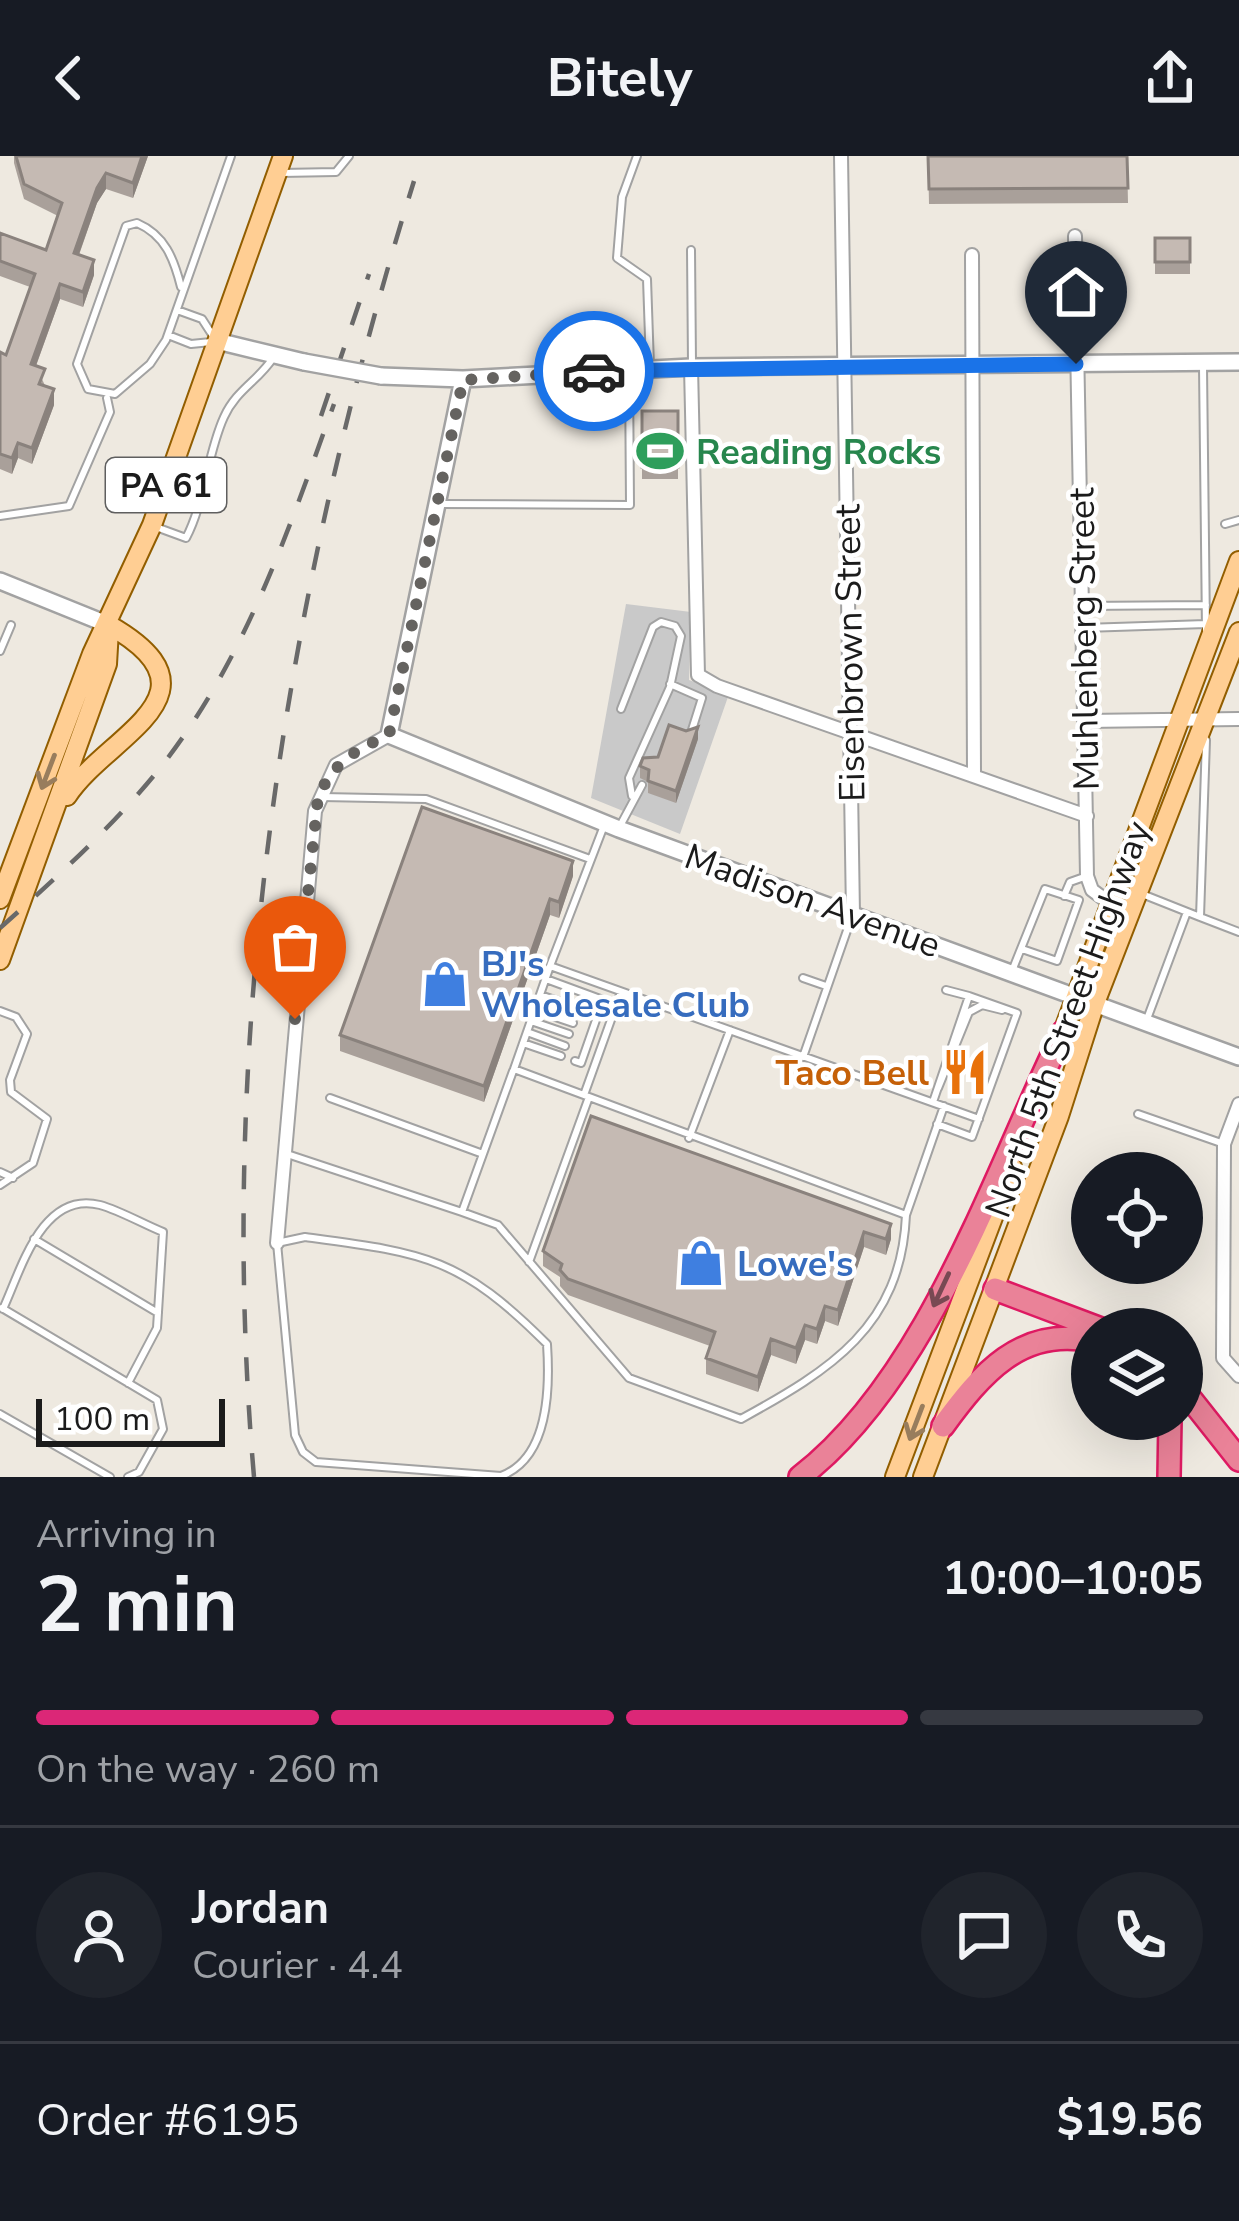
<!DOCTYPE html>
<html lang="en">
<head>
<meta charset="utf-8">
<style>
  :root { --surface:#171b24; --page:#20242c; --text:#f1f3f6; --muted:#9ea1a6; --line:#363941; --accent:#db2777 }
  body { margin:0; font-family:"Nunito Sans",sans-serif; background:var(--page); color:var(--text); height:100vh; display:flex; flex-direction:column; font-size:45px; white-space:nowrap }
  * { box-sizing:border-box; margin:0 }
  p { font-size:39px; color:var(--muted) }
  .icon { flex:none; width:66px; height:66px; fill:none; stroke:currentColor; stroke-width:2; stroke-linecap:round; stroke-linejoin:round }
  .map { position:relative; height:1321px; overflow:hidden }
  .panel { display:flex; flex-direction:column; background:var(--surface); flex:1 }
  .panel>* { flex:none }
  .controls { position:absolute; left:1071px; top:996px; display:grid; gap:24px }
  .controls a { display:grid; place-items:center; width:132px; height:132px; border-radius:50%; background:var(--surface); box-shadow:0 12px 48px #0002; font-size:60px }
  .scale { position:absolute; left:36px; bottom:30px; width:189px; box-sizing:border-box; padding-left:12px; border:6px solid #1b1b1b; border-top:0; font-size:33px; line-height:42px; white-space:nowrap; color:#1b1b1b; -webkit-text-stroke:9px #fff; paint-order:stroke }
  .pin { position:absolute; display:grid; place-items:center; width:102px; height:102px; color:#fff; margin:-123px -51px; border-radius:50% 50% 50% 0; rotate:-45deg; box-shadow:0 0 12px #0007 }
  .pin .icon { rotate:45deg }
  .courier { position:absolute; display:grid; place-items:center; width:120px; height:120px; margin:-60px; border:9px solid #1a73e8; border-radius:50%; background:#fff; color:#222; box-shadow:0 3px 15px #0007 }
  .summary em { font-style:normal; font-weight:700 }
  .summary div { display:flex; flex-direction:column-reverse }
  .summary { display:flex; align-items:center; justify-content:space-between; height:204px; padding:0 36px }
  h1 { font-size:78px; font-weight:700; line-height:90px }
  .bar { display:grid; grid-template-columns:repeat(4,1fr); gap:18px 12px; align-content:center; height:144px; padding:0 36px }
  .bar i { height:15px; border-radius:9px; background:var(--line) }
  .bar .current { background:var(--accent) }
  .bar p { grid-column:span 4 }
  .line { display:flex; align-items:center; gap:30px; padding:0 36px; border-top:3px solid var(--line) }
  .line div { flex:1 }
  .round { display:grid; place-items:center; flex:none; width:126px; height:126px; border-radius:63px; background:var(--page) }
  header { display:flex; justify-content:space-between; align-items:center; height:156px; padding:0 36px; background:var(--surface); font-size:54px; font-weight:700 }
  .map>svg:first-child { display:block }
  .religious { fill:#c9c9c9 }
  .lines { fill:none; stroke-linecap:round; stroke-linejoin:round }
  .service-casing { stroke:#a2a2a2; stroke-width:10 }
  .minor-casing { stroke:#a2a2a2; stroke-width:16 }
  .tertiary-casing { stroke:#a2a2a2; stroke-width:20 }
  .primary-casing { stroke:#925e00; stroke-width:22 }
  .motorway-casing { stroke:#de1a62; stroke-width:26 }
  .service { stroke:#fff; stroke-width:6 }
  .minor { stroke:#fff; stroke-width:12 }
  .tertiary { stroke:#fff; stroke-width:15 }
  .primary { stroke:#ffce93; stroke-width:18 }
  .motorway { stroke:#ea8298; stroke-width:21 }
  .rail { stroke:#696969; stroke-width:4.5; stroke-dasharray:24 24; stroke-linecap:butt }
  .tertiary-bridge-casing { stroke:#a2a2a2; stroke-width:20; stroke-linecap:butt }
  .tertiary-bridge { stroke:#fff; stroke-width:15 }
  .wall { fill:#a9a09a }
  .shaded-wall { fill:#8a827d }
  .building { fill:#c5bab3; stroke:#8a827d; stroke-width:3 }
  .oneway { stroke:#987d5d }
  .oneway2 { stroke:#784953 }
  .done { stroke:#656360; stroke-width:12; stroke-dasharray:0 21.6 }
  .route { stroke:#1a73e8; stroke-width:15 }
  .labels { text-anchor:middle; stroke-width:9; stroke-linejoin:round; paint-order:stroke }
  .shield { fill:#fff; stroke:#5f5f5f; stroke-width:3 }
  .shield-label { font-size:33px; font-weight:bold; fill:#1b1b1b }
  .leisure-label { font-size:36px; font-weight:bold; fill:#27864d; stroke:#fff; text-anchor:start }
  .street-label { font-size:36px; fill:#1b1b1b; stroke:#fff }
  .shop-label { font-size:36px; font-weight:bold; fill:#366cbe; stroke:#fff; text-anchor:start }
  .food-label { font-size:36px; font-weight:bold; fill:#c56008; stroke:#fff; text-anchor:end }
</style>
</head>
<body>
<header><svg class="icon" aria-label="back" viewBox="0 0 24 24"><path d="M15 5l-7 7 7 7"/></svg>Bitely<svg class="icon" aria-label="share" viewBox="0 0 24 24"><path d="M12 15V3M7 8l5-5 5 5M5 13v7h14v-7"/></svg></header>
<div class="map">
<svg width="1239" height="1321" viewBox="0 0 1239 1321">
  <rect width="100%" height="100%" fill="#eee9e0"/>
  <!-- religious -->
  <path class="religious" d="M626,448l65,8 -2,68 40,14 -49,140 -89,-36z"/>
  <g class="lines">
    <defs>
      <path id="service" d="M637,0l-15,41 -5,61 30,21 3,87
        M281,17l55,-1 13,-16
        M691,94l1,113
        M181,131c-7,-28 -16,-52 -44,-64l-11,3 -49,138 11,25 27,5 35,-30 16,-24 65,-184
        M177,154l25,9 11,17
        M168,179l23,9 20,-2
        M1203,211l3,263
        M440,348l190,1 -1,-134
        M0,360l69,-10 41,-94 -3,-14
        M1225,368l14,-4
        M156,371l30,11c19,-36 21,-84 38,-121 12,-27 34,-36 49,-59
        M1083,450l123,-1
        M1084,472l122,-4
        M0,495l11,-26
        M670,528l32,14 -11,35
        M621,553l32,-82 8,-5 14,4 6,10 -11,51 -41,91 3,18
        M1206,584l-6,177 39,15
        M322,641l104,2 164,60
        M605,667l-55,143 429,153
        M620,670l22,-41
        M1142,738l58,23
        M1064,740l6,-14 17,-6
        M550,810l-36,103 392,146 38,-109
        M1012,815l33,-82 34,11 -22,61 -35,-12
        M803,822l23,8
        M546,823l57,21 -22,63 -6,-2
        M946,834l23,6
        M540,839l39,13
        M535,854l38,13
        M0,855l16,6 11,17 -17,46 1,12 36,27 -14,44 -33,22
        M1147,863l40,-107
        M531,865l38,13
        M527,876l38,14
        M523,887l38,13
        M803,901l48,-138
        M938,932l31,-76 13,-7 20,5
        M584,939l37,-103
        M330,942l153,56
        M933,946l36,-106 48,17 -45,124 -35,-13
        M1138,958l86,30
        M689,982l41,-108
        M287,998l175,58 51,-141
        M0,1016l13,6
        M462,1056l36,13 131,153 112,41c89,-49 160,-92 165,-204
        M305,1081c119,16 154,19 242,107 3,45 2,114 -46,132l-185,-14 -13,-10 -8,-17 -18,-192z
        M34,1083l124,74
        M529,1106l60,-165
        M2,1152l155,92 6,29 -24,43 -11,5
        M3,1153c18,-39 39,-119 97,-104 21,6 43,19 63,27l-6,96 -29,55
        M0,1258l110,63"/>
      <path id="minor" d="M841,0l12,758
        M1075,80l12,640 5,14 19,14
        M972,99l2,520
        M691,211l7,308 19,11 370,130
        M1086,565l153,-2
        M1239,948l-15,40 -1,214 16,18
        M277,1087l38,-432 21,-46 53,-30"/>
      <path id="tertiary" d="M217,185l87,21
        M381,220l82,3 228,-12 548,-5
        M463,223l-74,356 230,94 620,228
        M0,425l109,44"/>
      <path id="primary" d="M67,640c40,-61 163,-102 42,-171
        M0,743l92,-245 60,-129 131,-369
        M0,804l107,-296 2,-34
        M1058,889l181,-484
        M895,1321l117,-310
        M923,1321l136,-361 36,-113 144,-371"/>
      <path id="motorway" d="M995,1133l106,40
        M1182,1232l57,72
        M943,1270c38,-52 78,-100 149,-85
        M800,1321c128,-99 193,-301 263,-445
        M1169,1321l1,-58"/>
    </defs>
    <!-- service casing -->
    <use href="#service" class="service-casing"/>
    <!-- minor casing -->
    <use href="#minor" class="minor-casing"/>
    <!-- tertiary casing -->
    <use href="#tertiary" class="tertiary-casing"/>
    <!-- primary casing -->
    <use href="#primary" class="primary-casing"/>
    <!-- motorway casing -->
    <use href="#motorway" class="motorway-casing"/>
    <!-- service -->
    <use href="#service" class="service"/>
    <!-- minor -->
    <use href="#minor" class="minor"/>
    <!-- tertiary -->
    <use href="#tertiary" class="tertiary"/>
    <!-- primary -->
    <use href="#primary" class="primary"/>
    <!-- motorway -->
    <use href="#motorway" class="motorway"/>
    <!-- rail -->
    <path class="rail" d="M321,260l48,-142
      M0,772c55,-49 109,-98 156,-155 88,-109 131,-239 178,-369
      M254,1321c-38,-437 30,-879 160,-1296"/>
    <defs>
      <path id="tertiary-bridge" d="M304,206l77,14"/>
    </defs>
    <!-- tertiary-bridge casing -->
    <use href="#tertiary-bridge" class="tertiary-bridge-casing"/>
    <!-- tertiary-bridge -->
    <use href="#tertiary-bridge" class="tertiary-bridge"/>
  </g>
  <!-- wall -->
  <path class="wall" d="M14,0h134l-15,42 -27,-9 -9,14 -18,52 15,20 -11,32 -23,-8 -24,67 18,39 -22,59 -14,-6 -6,16 -12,-5v-117l6,3 24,-68 -30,-11v-43l46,17 12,-34 -34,-17 -10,-36z
    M928,0h199l1,47 -199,1z
    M1155,82h35v36h-35z
    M642,255h36v68h-36z
    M698,583l-22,64 -28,-10v-11l-8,-4v-12z
    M573,720l-14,42 -9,-3 -66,187 -144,-51v-16z
    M591,960l300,123 -5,16 -22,-8 -26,79 -13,-5 -8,23 -12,-4 -9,24 -25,-9 -13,37 -52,-18v-16l4,-12 -142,-51 -8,-9v-9l-17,-11v-15z"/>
  <!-- shaded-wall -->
  <path class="shaded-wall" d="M142,0h6l-15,42v-15z
    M106,17v16l-9,14 -23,65v-15l23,-65z
    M94,104v15l-11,32v-15z
    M60,128v15l-29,80v-15z
    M54,233v16l-22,59v-16z
    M18,287v15l-6,16v-16z
    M698,571v12l-22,64v-12z
    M573,705v15l-14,42v-16z
    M550,743v16l-66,187v-16z
    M891,1068v15l-5,16v-16z
    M864,1076v15l-26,79v-16z
    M825,1150v15l-8,23v-15z
    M805,1169v15l-9,24v-16z
    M771,1183v16l-13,37v-15z"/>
  <!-- building -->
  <path class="building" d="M16,0h126l-9,27 -27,-10 -9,15 -23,65 20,7 -11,32 -23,-8 -29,80 14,5 -6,15 15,5 -22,59 -14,-5 -6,15 -12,-4v-102l6,3 29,-81 -35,-13v-28l46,17 16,-47 -38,-19z
    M928,0h199l1,32 -199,1z
    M1155,82h35v24h-35z
    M642,255h36v56h-36z
    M669,569l17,6 12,-4 -22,64 -28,-10 1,-11 -9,-4 3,-8 15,-1z
    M422,651l151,54 -14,41 -9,-3 -66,187 -144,-51z
    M591,960l300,108 -5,15 -22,-7 -26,78 -13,-4 -8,23 -12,-4 -9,23 -25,-9 -13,38 -52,-19 9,-26 -147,-53 -8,-9 2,-6 -19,-13z"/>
  <!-- one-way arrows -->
  <defs><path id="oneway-shaft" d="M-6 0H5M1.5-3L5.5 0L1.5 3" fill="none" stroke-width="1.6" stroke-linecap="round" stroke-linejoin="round" transform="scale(3)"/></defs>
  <g class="oneway">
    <use href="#oneway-shaft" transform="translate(48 616) rotate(111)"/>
    <use href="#oneway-shaft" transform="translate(916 1267) rotate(111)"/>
  </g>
  <use class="oneway2" href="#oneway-shaft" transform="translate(941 1134) rotate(115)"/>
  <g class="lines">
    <!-- done -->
    <path class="done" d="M295,863l23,-222c16,-35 37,-47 71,-62l74,-355 131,-9"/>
    <!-- route -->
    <path class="route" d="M594,215l482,-7"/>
  </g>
  <!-- icons -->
  <defs>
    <symbol id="stadium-bare" viewBox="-9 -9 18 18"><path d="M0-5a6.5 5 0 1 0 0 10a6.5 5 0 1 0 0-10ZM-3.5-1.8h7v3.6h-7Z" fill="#2e9e5b" stroke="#fff" stroke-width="2.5" paint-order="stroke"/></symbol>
    <symbol id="shop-bare" viewBox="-9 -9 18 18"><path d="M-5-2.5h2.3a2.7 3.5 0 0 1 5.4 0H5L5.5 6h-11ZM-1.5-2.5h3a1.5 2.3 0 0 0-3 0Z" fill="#3f7fe0" stroke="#fff" stroke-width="2.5" paint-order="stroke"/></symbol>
    <symbol id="restaurant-bare" viewBox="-9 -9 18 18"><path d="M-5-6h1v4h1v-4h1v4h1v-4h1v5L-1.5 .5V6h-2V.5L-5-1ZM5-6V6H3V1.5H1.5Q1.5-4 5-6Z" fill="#e8710a" stroke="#fff" stroke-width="2.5" paint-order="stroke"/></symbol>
  </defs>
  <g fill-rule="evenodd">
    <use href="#stadium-bare" x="627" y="262" width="66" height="66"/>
    <use href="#shop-bare" x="412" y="795" width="66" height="66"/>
    <use href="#restaurant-bare" x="932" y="883" width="66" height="66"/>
    <use href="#shop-bare" x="668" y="1074" width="66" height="66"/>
  </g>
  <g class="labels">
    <!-- shield labels -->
    <rect class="shield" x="106" y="302" width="120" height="54" rx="9"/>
    <g class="shield-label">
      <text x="166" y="341">PA 61</text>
    </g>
    <!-- leisure labels -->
    <g class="leisure-label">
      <text x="696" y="308">Reading Rocks</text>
    </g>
    <!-- street labels -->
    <g class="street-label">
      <text transform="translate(1083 483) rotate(-91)" y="13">Muhlenberg Street</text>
      <text transform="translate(849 497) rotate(-91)" y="13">Eisenbrown Street</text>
      <text transform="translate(813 744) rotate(20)" y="13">Madison Avenue</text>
      <text transform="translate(1067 863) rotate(-70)" y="13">North 5th Street Highway</text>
    </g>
    <!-- shop labels -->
    <g class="shop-label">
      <text x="481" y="820">BJ's<tspan x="481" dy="41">Wholesale Club</tspan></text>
      <text x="737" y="1120">Lowe's</text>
    </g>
    <!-- food labels -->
    <g class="food-label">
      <text x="929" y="929">Taco Bell</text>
    </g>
  </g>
</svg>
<div class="controls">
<a><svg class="icon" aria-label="locate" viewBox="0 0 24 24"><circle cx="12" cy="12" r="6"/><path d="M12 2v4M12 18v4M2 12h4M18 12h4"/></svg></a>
<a><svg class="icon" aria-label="layers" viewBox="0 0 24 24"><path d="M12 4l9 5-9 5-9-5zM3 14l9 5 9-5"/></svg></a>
</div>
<div class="scale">100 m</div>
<div class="pin" style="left:295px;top:863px;background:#ea580c"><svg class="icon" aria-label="bag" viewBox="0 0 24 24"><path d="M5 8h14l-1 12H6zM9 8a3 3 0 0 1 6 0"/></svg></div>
<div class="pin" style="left:1076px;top:208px;background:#1f2937"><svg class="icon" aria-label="home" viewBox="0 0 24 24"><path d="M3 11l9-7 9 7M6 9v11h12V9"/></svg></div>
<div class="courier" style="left:594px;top:215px"><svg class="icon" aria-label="car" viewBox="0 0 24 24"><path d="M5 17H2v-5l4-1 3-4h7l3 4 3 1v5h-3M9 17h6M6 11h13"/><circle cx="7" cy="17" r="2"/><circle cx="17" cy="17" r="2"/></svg></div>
</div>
<section class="panel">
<div class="summary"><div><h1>2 min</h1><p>Arriving in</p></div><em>10:00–10:05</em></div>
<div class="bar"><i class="current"></i><i class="current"></i><i class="current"></i><i></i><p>On the way · 260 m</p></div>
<div class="line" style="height:216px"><a class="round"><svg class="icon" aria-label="person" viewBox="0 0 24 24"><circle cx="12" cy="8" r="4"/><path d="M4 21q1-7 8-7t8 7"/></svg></a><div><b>Jordan</b><p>Courier · 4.4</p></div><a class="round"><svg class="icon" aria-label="chat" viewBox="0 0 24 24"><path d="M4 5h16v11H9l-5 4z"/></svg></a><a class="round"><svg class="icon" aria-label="phone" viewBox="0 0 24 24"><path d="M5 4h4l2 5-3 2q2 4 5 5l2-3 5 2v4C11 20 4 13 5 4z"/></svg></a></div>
<div class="line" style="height:156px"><div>Order #6195</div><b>$19.56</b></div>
</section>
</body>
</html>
